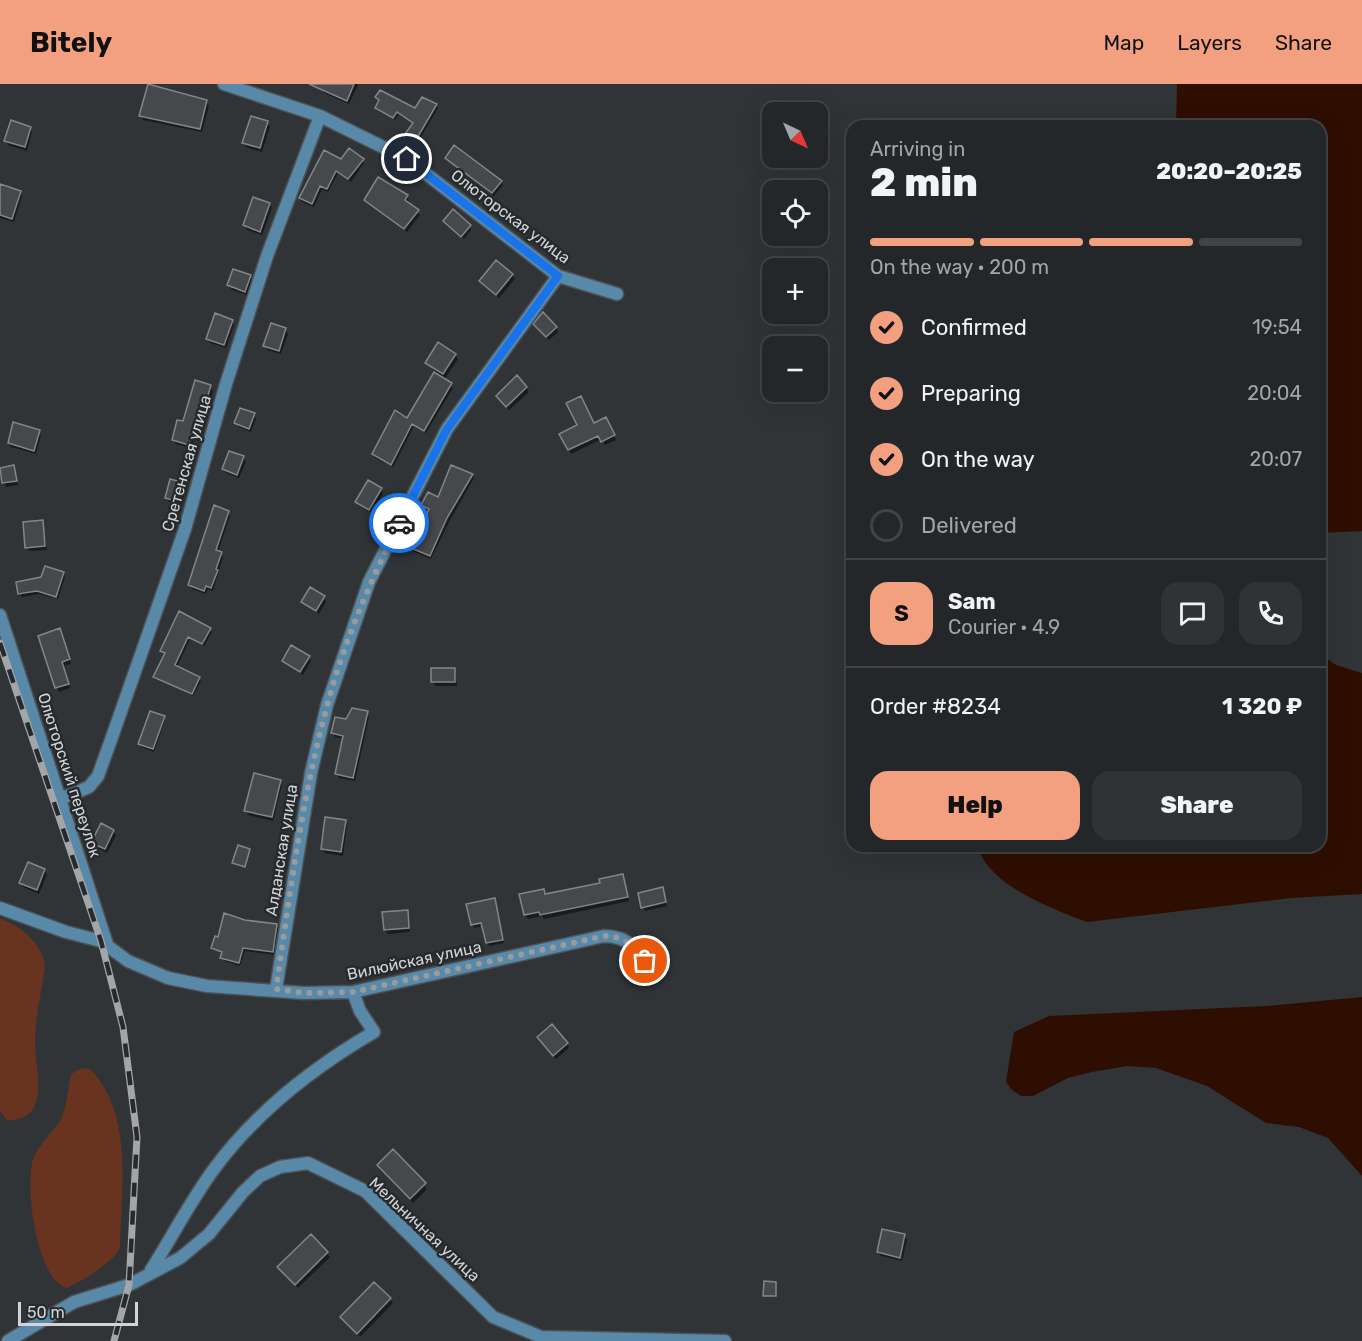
<!DOCTYPE html>
<html lang="en">
<head>
<meta charset="utf-8">
<style>
  :root { --surface:#242729; --page:#303335; --text:#f1f3f6; --muted:#a3a5a8; --line:#414446; --accent:#f2a080 }
  body { margin:0; font-family:Rubik,sans-serif; background:var(--page); color:var(--text); height:100vh; display:flex; flex-direction:column; font-size:22px; white-space:nowrap }
  * { box-sizing:border-box; margin:0 }
  p { font-size:20px; color:var(--muted) }
  .icon { flex:none; width:33px; height:33px; fill:none; stroke:currentColor; stroke-width:2; stroke-linecap:round; stroke-linejoin:round }
  .map { position:relative; flex:1; overflow:hidden }
  .drawer { position:absolute; left:846px; top:36px; width:480px; height:732px; display:flex; flex-direction:column; background:var(--surface); border-radius:18px; box-shadow:0 6px 24px #0002,0 0 0 2px var(--line) }
  .drawer>* { flex:none }
  .needle { width:39px; rotate:136deg }
  .buttons { position:absolute; left:762px; top:18px; display:grid; gap:12px }
  .buttons a { display:grid; place-items:center; width:66px; height:66px; border-radius:12px; background:var(--surface); box-shadow:0 6px 24px #0002,0 0 0 2px var(--line); font-size:30px }
  .scale { position:absolute; left:18px; bottom:15px; width:120px; box-sizing:border-box; padding-left:6px; border:3px solid #d2d4d6; border-top:0; font-size:16px; line-height:21px; white-space:nowrap; color:#d2d4d6; -webkit-text-stroke:4px #262a2c; paint-order:stroke }
  .pin { position:absolute; display:grid; place-items:center; width:51px; height:51px; color:#fff; margin:-26px; border:3px solid #fff; border-radius:50%; box-shadow:0 2px 6px #0007 }
  .courier { position:absolute; display:grid; place-items:center; width:60px; height:60px; margin:-30px; border:4px solid #1a73e8; border-radius:50%; background:#fff; color:#222; box-shadow:0 2px 8px #0007 }
  .headline em { font-style:normal; font-weight:800 }
  .headline div { display:flex; flex-direction:column-reverse }
  .headline { display:flex; align-items:center; justify-content:space-between; height:102px; padding:0 24px }
  h1 { font-size:39px; font-weight:800; line-height:45px }
  .bar { display:grid; grid-template-columns:repeat(4,1fr); gap:9px 6px; align-content:center; height:72px; padding:0 24px }
  .bar i { height:8px; border-radius:4px; background:var(--line) }
  .bar .current { background:var(--accent) }
  .bar p { grid-column:span 4 }
  .line { display:flex; align-items:center; gap:15px; padding:0 24px; border-top:2px solid var(--line) }
  .line div { flex:1 }
  .round { display:grid; place-items:center; flex:none; width:63px; height:63px; border-radius:18px; background:var(--page) }
  ol { padding:0 24px; list-style:none }
  li { display:flex; align-items:center; gap:18px; height:66px }
  li p { margin-inline-start:auto }
  li .icon { padding:6px; border-radius:50%; background:var(--accent); color:#111; stroke-width:4 }
  li:last-child { color:var(--muted) }
  li i { width:33px; height:33px; border:3px solid var(--line); border-radius:50% }
  .cta { display:flex; gap:12px; margin-top:auto; padding:12px 24px }
  .cta a { flex:1; height:69px; border-radius:18px; background:var(--accent); color:#111; font-size:24px; font-weight:800; line-height:69px; text-align:center }
  .cta a+a { background:var(--page); color:var(--text) }
  header { display:flex; align-items:center; gap:36px; box-sizing:border-box; height:84px; padding:0 30px; background:var(--accent); color:#111 }
  header strong { font-size:28px }
  nav { display:flex; gap:33px; margin-inline-start:auto; font-size:21px }
  .map>svg:first-child { display:block }
  .green { fill:#68341f }
  .water { fill:#2f0e02 }
  .shadow { fill:#0007 }
  .building { fill:#45494c; stroke:#828689; stroke-width:1.5 }
  .lines { fill:none; stroke-linecap:round; stroke-linejoin:round }
  .street-casing { stroke:#4d5154; stroke-width:15 }
  .street { stroke:#5889a8; stroke-width:12 }
  .rail-casing { stroke:#a3a6a8; stroke-width:7 }
  .rail { stroke:#262a2c; stroke-width:4.5; stroke-dasharray:14; stroke-linecap:butt }
  .done { stroke:#999c9e; stroke-width:6; stroke-dasharray:0 10.8 }
  .route { stroke:#1a73e8; stroke-width:8 }
  .labels { text-anchor:middle; stroke-width:5; stroke-linejoin:round; paint-order:stroke }
  .street-label { font-size:16px; fill:#d2d4d6; stroke:#262a2c }
</style>
</head>
<body>
<header>
<strong>Bitely</strong>
<nav><a>Map</a><a>Layers</a><a>Share</a></nav>
</header>
<div class="map">
<svg width="1362" height="1257" viewBox="0 0 1362 1257">
  <rect width="100%" height="100%" fill="#303437"/>
  <!-- green -->
  <path class="green" d="M0,834c21,9 41,24 45,47 -3,25 -10,52 -10,78 0,21 8,44 -1,64 -5,10 -16,14 -27,13l-7,-9z
    M82,984l8,1c44,45 31,121 30,178 -4,14 -40,35 -53,41 -30,-6 -44,-106 -33,-131 6,-14 19,-25 27,-38 6,-12 7,-31 10,-45z"/>
  <!-- water -->
  <path class="water" d="M1177,0h185v447l-42,2v-407h-144z
    M1320,570l16,11 26,8v221l-71,4 -204,24c-34,-13 -100,-37 -109,-76h342z
    M1362,913v179l-34,-38 -29,-11 -33,-4 -59,-37 -51,-18 -29,-2 -35,6 -24,6 -35,18h-12l-9,-6 -6,-8 8,-50 35,-16 217,-10z"/>
  <!-- shadow -->
  <path class="shadow" d="M324,0h33l1,1 -9,19 -25,-11 -2,-4z
    M377,13l39,13 20,-5 2,3 -20,34 -11,-8 7,-10 -15,-10 -4,6 -17,-9 -2,-3 4,-7z
    M206,18l3,4 -7,26 -59,-12 -3,-5z
    M267,39l3,4 -8,25 -16,-5 -2,-5z
    M30,44l2,4 -5,19 -19,-6 -2,-4z
    M447,74l54,24 2,3 -9,11z
    M362,76l2,3 -13,19 -13,-9 -10,19 -6,-3 -8,18 -12,-5 -2,-4 41,-37z
    M0,102l20,6 2,4 -8,26 -14,-4z
    M407,112l2,5 -2,3 13,11 -13,17 -41,-32z
    M269,120l3,4 -10,27 -15,-5 -2,-5z
    M444,137l25,5 2,4 -7,9z
    M512,191l3,4 -16,19 -18,-17z
    M250,192l2,4 -5,15 -15,-5 -3,-5z
    M232,237l2,4 -8,23 -16,-5 -2,-4z
    M556,243l2,5 -9,8 -11,-12z
    M285,245l3,5 -7,20 -14,-4 -2,-5z
    M455,271l3,4 -14,21 9,8 -27,45 -12,-7 -21,41 -18,-9 -2,-4 35,-34 28,-48 -9,-9z
    M210,302l3,5 -5,19 -5,-2 -12,40 -15,-4 -3,-4z
    M526,303l3,5 -20,18 -9,-10z
    M254,330l2,5 -5,13 -12,-5 -3,-4z
    M608,339l8,17 -11,5 -3,-6 -31,15 -10,-19z
    M39,347l2,5 -5,18 -25,-7 -3,-4z
    M243,374l3,4 -7,16 -13,-5 -3,-4z
    M13,383l5,18 -12,2 -2,-4z
    M472,391l2,3 -25,44 -18,37 -17,-7 -2,-4 18,-37 -7,-6 16,-6z
    M184,400l3,4 -6,18 -12,-4 -3,-4z
    M381,405l2,4 -11,20 -13,-7 -2,-4z
    M228,428l2,4 -12,36 5,5 -10,34 -5,-2 -2,5 -14,-5 -2,-4z
    M42,438l5,28 -18,1 -2,-4z
    M63,489l2,4 -7,22 -19,-5 -17,3 -2,-3z
    M324,513l2,5 -7,12 -17,-12z
    M180,529l32,19 -8,14 -14,-7 -13,28 22,11 2,3 -8,15 -38,-19 11,-22 -4,-4z
    M60,546l11,34 -8,2 7,22 -11,4 -19,-56z
    M309,573l2,4 -8,14 -19,-14z
    M455,585l2,17h-22l-2,-5z
    M367,628l2,5 -14,64 -16,-3 -2,-4 7,-35 -9,-2 -2,-4 14,-12z
    M164,633l1,3 -11,32 -13,-5 -1,-3z
    M280,697l2,4 -9,36 -25,-6 -2,-5z
    M345,738l2,4 -4,30 -18,-3 -3,-4z
    M113,747l3,4 -9,18 -11,-6 -3,-4z
    M249,766l-3,18 -11,-3 -1,-2z
    M44,786l3,5 -8,19 -16,-7 -2,-4z
    M622,791l7,26 -85,18 -2,-3 -14,3 -3,-4 18,-24 3,4 56,-11z
    M662,805l5,17 -22,5 -2,-4z
    M494,815l10,44 -15,3 -5,-20 -10,2 -2,-3z
    M407,828l3,20 -22,2 -3,-4z
    M225,831l51,10 2,4 -4,26 -29,-4 -5,15 -16,-5 -1,-7 -10,-6 6,-9z
    M542,958l25,2 2,4 -13,11z
    M393,1067l34,38 -14,14 -32,-34z
    M904,1151l3,5 -5,21 -21,-5 -3,-4z
    M311,1152l19,21 -32,31 -16,-17z
    M374,1200l19,19 -33,34 -18,-20z"/>
  <!-- building -->
  <path class="building" d="M148,0l59,16 -7,29 -61,-13z
    M309,0h45l-7,17z
    M380,6l35,18 7,-11 15,7 -21,36 -11,-6 8,-11 -16,-11 -4,6 -18,-10 4,-8 -4,-3z
    M251,32l17,5 -8,27 -18,-5z
    M11,36l20,7 -6,20 -21,-6z
    M454,61l48,36 -10,12 -47,-35z
    M349,64l15,11 -16,20 -12,-8 -9,18 -7,-3 -8,18 -13,-6 25,-48 17,9z
    M378,93l30,18 -3,5 14,10 -15,19 -40,-29z
    M0,100l21,7 -9,28 -12,-4z
    M253,113l17,6 -10,29 -17,-7z
    M453,125l18,16 -10,12 -18,-16z
    M496,176l17,14 -17,21 -17,-14z
    M233,185l18,6 -6,17 -18,-7z
    M543,228l14,15 -11,10 -13,-13z
    M215,229l18,7 -9,25 -18,-6z
    M271,239l15,5 -7,23 -16,-5z
    M438,258l18,12 -13,20 -18,-11z
    M434,288l18,11 -28,48 -12,-7 -21,41 -19,-11 23,-44 12,8z
    M517,291l10,12 -21,20 -10,-11z
    M195,296l16,5 -6,21 -4,-1 -12,40 -17,-5 5,-20 6,1z
    M581,312l13,27 12,-6 9,18 -14,7 -3,-6 -30,14 -9,-16 18,-9 -11,-22z
    M240,324l15,5 -6,16 -15,-6z
    M13,338l27,8 -6,21 -26,-8z
    M229,367l15,5 -7,19 -15,-6z
    M14,381l3,16 -15,2 -2,-15z
    M451,381l22,9 -26,44 -17,38 -19,-8 18,-39 -8,-4 7,-13 10,5z
    M170,395l15,4 -6,19 -14,-4z
    M368,396l14,8 -13,22 -14,-8z
    M214,421l15,6 -13,39 6,2 -6,17 2,1 -7,18 -5,-2 -2,5 -16,-6z
    M43,436l2,26 -20,2 -2,-26z
    M45,482l19,6 -8,25 -19,-6 -19,3 -2,-12 25,-5z
    M310,503l15,9 -9,15 -15,-9z
    M179,527l32,17 -9,16 -14,-7 -13,28 25,12 -8,17 -39,-17 12,-24 -5,-2z
    M60,544l10,31 -8,3 7,22 -14,4 -17,-52z
    M291,561l19,11 -10,16 -18,-11z
    M431,584h24v14h-24z
    M352,624l16,3 -15,67 -18,-4 8,-38 -12,-3 4,-16 11,2z
    M150,627l15,5 -12,33 -15,-5z
    M254,689l27,7 -9,37 -28,-6z
    M325,733l21,3 -5,32 -20,-3z
    M101,739l13,7 -9,19 -14,-6z
    M238,761l12,4 -5,18 -13,-4z
    M28,778l17,7 -8,21 -18,-7z
    M623,790l5,23 -88,18 -1,-3 -15,3 -5,-21 25,-5 1,5 55,-11 -1,-4z
    M663,803l3,15 -25,6 -3,-15z
    M495,814l8,42 -17,3 -5,-20 -10,2 -5,-21z
    M408,826l1,18 -25,2 -2,-18z
    M224,829l21,7 32,4 -4,28 -30,-4 -4,15 -19,-5 2,-6 -11,-4 4,-12 3,1z
    M552,940l16,19 -15,13 -16,-19z
    M393,1065l33,34 -16,16 -33,-34z
    M882,1145l23,5 -5,24 -23,-6z
    M311,1150l17,18 -33,33 -18,-18z
    M764,1197l12,1v14h-13z
    M374,1198l17,16 -34,36 -17,-17z"/>
  <g class="lines">
    <defs>
      <path id="street" d="M224,0l96,32 87,43 151,117 59,18
        M0,531l108,332
        M60,715l29,-12 9,-11 14,-39 73,-208 41,-145 41,-128 53,-140
        M0,824l66,24 35,9 27,20 40,17 39,8 97,7 49,-1 251,-56c23,0 41,15 42,38
        M276,905l35,-216 16,-68 42,-123 78,-153 111,-153
        M151,1186c21,-33 40,-70 63,-101 42,-57 100,-102 160,-137l-14,-21 -7,-19
        M8,1257l66,-39 55,-17 51,-27 29,-24 34,-42 17,-16 20,-9 28,-4 57,28 128,126 48,20 184,4"/>
    </defs>
    <!-- street casing -->
    <use href="#street" class="street-casing"/>
    <!-- street -->
    <use href="#street" class="street"/>
    <defs>
      <path id="rail" d="M0,559l101,298 22,86 14,110 -8,148 -15,56"/>
    </defs>
    <!-- rail casing -->
    <use href="#rail" class="rail-casing"/>
    <!-- rail -->
    <use href="#rail" class="rail"/>
  </g>
  <g class="lines">
    <!-- done -->
    <path class="done" d="M399,439c-29,59 -55,119 -72,183 -25,92 -37,188 -51,283l28,4 49,-1 251,-56c19,0 30,9 41,25"/>
    <!-- route -->
    <path class="route" d="M399,439l48,-94 111,-153 -151,-117"/>
  </g>
  <g class="labels">
    <!-- street labels -->
    <g class="street-label">
      <text transform="translate(511 132) rotate(37)" y="6">Олюторская улица</text>
      <text transform="translate(186 379) rotate(-74)" y="6">Сретенская улица</text>
      <text transform="translate(70 691) rotate(72)" y="6">Олюторский переулок</text>
      <text transform="translate(281 766) rotate(-81)" y="6">Алданская улица</text>
      <text transform="translate(414 876) rotate(-12)" y="6">Вилюйская улица</text>
      <text transform="translate(425 1145) rotate(43)" y="6">Мельничная улица</text>
    </g>
  </g>
</svg>
<div class="buttons">
<a><svg class="needle" viewBox="-14 -14 28 28"><path d="M0-13l5 13h-10z" fill="#e53935"/><path d="M0 13l5-13h-10z" fill="#a3a5a8"/></svg></a>
<a><svg class="icon" aria-label="locate" viewBox="0 0 24 24"><circle cx="12" cy="12" r="6"/><path d="M12 2v4M12 18v4M2 12h4M18 12h4"/></svg></a>
<a>+</a>
<a>−</a>
</div>
<div class="scale">50 m</div>
<div class="pin" style="left:645px;top:877px;background:#ea580c"><svg class="icon" aria-label="bag" viewBox="0 0 24 24"><path d="M5 8h14l-1 12H6zM9 8a3 3 0 0 1 6 0"/></svg></div>
<div class="pin" style="left:407px;top:75px;background:#1f2937"><svg class="icon" aria-label="home" viewBox="0 0 24 24"><path d="M3 11l9-7 9 7M6 9v11h12V9"/></svg></div>
<div class="courier" style="left:399px;top:439px"><svg class="icon" aria-label="car" viewBox="0 0 24 24"><path d="M5 17H2v-5l4-1 3-4h7l3 4 3 1v5h-3M9 17h6M6 11h13"/><circle cx="7" cy="17" r="2"/><circle cx="17" cy="17" r="2"/></svg></div>
<section class="drawer">
<div class="headline"><div><h1>2 min</h1><p>Arriving in</p></div><em>20:20–20:25</em></div>
<div class="bar"><i class="current"></i><i class="current"></i><i class="current"></i><i></i><p>On the way · 200 m</p></div>
<ol>
<li><svg class="icon" aria-label="check" viewBox="0 0 24 24"><path d="M5 12l5 5 9-10"/></svg>Confirmed<p>19:54</p></li>
<li><svg class="icon" aria-label="check" viewBox="0 0 24 24"><path d="M5 12l5 5 9-10"/></svg>Preparing<p>20:04</p></li>
<li><svg class="icon" aria-label="check" viewBox="0 0 24 24"><path d="M5 12l5 5 9-10"/></svg>On the way<p>20:07</p></li>
<li><i></i>Delivered</li>
</ol>
<div class="line" style="height:108px"><b class="round" style="background:var(--accent);color:#111">S</b><div><b>Sam</b><p>Courier · 4.9</p></div><a class="round"><svg class="icon" aria-label="chat" viewBox="0 0 24 24"><path d="M4 5h16v11H9l-5 4z"/></svg></a><a class="round"><svg class="icon" aria-label="phone" viewBox="0 0 24 24"><path d="M5 4h4l2 5-3 2q2 4 5 5l2-3 5 2v4C11 20 4 13 5 4z"/></svg></a></div>
<div class="line" style="height:78px"><div>Order #8234</div><b>1 320 ₽</b></div>
<div class="cta"><a>Help</a><a>Share</a></div>
</section>
</div>
</body>
</html>
